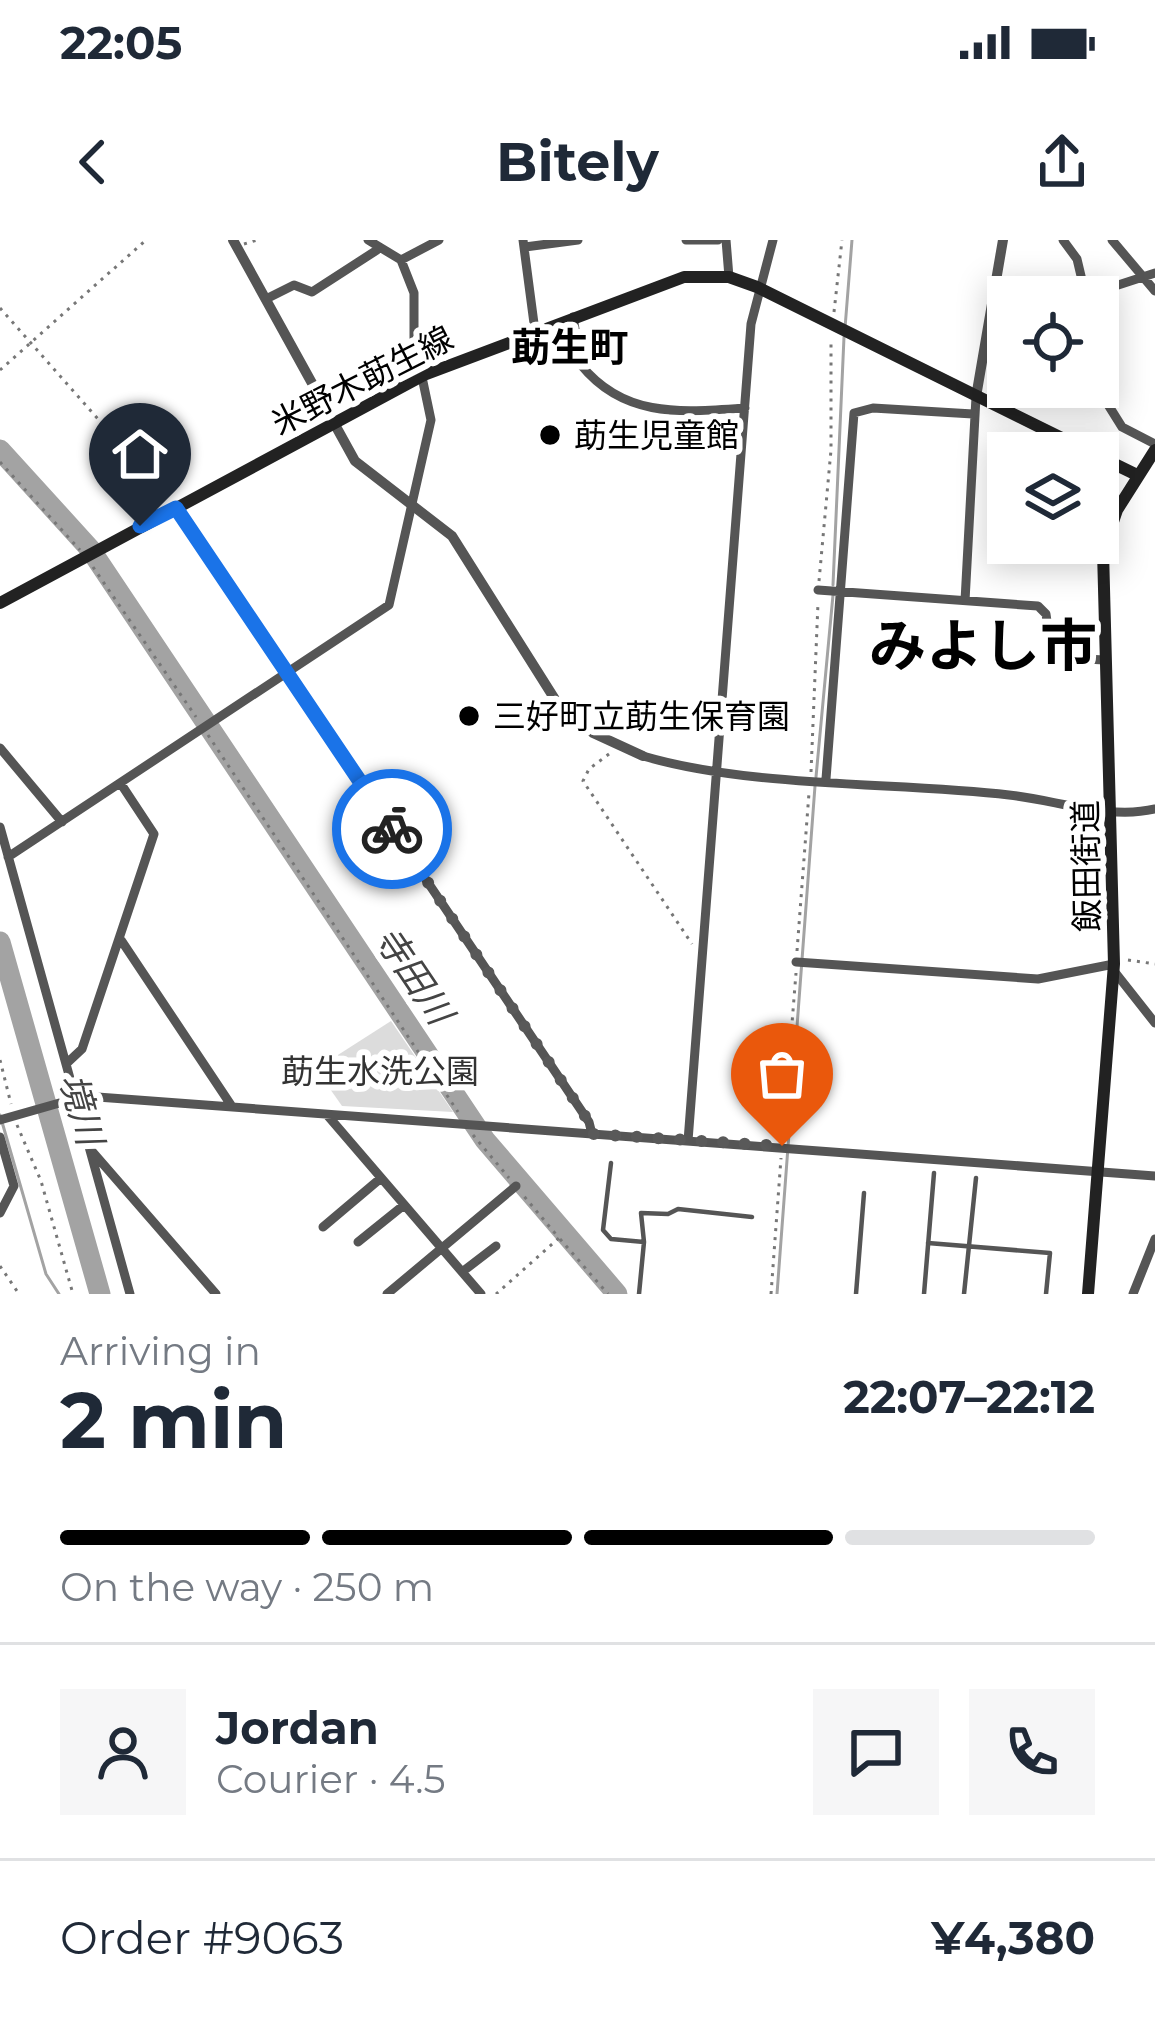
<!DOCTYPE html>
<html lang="en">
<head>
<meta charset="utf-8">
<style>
  :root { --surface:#fff; --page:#f6f6f7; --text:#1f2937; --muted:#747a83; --line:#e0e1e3; --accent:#000 }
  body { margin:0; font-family:Montserrat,"Noto Sans JP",sans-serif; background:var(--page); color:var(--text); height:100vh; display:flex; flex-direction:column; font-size:45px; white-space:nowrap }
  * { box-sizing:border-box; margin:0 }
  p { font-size:39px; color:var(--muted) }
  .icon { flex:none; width:66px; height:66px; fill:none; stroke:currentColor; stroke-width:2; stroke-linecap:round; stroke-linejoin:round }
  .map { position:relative; height:1054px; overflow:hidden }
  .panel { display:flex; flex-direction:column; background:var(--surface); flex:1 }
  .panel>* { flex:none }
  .tools { position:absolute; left:987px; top:36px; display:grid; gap:24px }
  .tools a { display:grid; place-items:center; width:132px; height:132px; border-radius:0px; background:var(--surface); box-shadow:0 6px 30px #0003; font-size:60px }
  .pin { position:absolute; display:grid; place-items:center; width:102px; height:102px; color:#fff; margin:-123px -51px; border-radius:50% 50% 50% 0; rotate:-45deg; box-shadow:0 0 12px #0007 }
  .pin .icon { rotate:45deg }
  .courier { position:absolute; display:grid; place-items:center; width:120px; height:120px; margin:-60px; border:9px solid #1a73e8; border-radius:50%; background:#fff; color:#222; box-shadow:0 3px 15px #0007 }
  .headline em { font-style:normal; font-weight:700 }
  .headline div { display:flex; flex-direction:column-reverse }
  .headline { display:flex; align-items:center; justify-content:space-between; height:204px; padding:0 60px }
  h1 { font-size:78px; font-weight:700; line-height:90px }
  .bar { display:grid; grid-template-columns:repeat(4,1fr); gap:18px 12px; align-content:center; height:144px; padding:0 60px }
  .bar i { height:15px; border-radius:9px; background:var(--line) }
  .bar .on { background:var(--accent) }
  .bar p { grid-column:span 4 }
  .line { display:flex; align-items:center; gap:30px; padding:0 60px; border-top:3px solid var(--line) }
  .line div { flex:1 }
  .round { display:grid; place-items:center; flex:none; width:126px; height:126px; border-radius:0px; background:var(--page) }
  .status { display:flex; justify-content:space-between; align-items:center; height:84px; padding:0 60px; background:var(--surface); direction:ltr }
  .status svg { height:33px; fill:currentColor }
  header { display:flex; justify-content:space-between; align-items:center; height:156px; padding:0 60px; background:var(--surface); font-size:54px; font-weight:700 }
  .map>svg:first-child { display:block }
  .green { fill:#dcdcdc }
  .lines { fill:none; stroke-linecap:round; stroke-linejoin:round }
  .stream { stroke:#a3a3a3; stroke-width:3 }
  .river { stroke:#a3a3a3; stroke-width:21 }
  .path { stroke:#777; stroke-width:3; stroke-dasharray:3 6; stroke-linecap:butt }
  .service { stroke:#555; stroke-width:4.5 }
  .minor { stroke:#555; stroke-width:9 }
  .tertiary { stroke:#555; stroke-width:10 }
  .secondary { stroke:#222; stroke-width:12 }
  .done { stroke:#595959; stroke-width:12; stroke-dasharray:0 21.6 }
  .route { stroke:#1a73e8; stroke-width:15 }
  .poi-dot { fill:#000; stroke:#fff; stroke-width:4.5 }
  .labels { text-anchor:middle; stroke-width:12; stroke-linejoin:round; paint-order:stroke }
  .street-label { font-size:33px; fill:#000; stroke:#fff }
  .poi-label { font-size:33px; fill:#000; stroke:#fff; text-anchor:start }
  .park-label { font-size:33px; fill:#333; stroke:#fff }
  .water-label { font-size:36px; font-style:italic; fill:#444; stroke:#fff }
  .quarter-label { font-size:39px; font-weight:bold; fill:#000; stroke:#fff }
  .town-label { font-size:57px; font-weight:bold; fill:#000; stroke:#fff }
</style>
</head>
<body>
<div class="status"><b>22:05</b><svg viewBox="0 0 49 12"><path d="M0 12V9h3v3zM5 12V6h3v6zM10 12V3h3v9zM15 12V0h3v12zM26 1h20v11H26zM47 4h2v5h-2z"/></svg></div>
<header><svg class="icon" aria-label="back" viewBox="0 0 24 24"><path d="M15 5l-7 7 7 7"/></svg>Bitely<svg class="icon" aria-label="share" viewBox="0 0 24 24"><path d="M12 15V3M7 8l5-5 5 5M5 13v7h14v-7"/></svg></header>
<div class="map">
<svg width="1155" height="1054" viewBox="0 0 1155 1054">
  <rect width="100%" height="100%" fill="#fff"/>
  <!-- green -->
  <path class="green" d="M391,781l62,91 -111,-6 -26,-37z"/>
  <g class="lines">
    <!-- stream -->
    <path class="stream" d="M845,88l7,-88
      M833,345l11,-248
      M816,537l17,-182
      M0,875l46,159 13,20
      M777,1054l38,-508"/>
    <!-- river -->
    <path class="river" d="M0,210l90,99 395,591 132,154
      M0,702l100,352"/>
    <!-- path -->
    <path class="path" d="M244,4l13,-4
      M0,68l167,189
      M834,72l8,-72
      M0,130l146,-130
      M0,222l80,88
      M93,327l103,150
      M819,341l12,-131v-110
      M208,495l250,377
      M609,514l-20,15 -6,12 109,163
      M811,532l7,-169
      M797,711l12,-158
      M1128,720l27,4
      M0,820l11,44
      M17,885l24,56 32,113
      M473,895l36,43
      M783,897l13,-164
      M560,999l48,55
      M0,1026l19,28
      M496,1054l63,-56 -36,-43
      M771,1054l10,-136"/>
    <!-- service -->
    <path class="service" d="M611,923l-8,67 8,9 33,3 -5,52
      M644,1002l-3,-29 27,1 10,-5 74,8
      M928,1003l122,10 -4,41
      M856,1054l8,-101
      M924,1054l10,-121
      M964,1054l12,-116"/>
    <!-- minor -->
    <path class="minor" d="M523,0l12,91
      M686,0h32
      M726,0l3,37
      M1063,0l14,19 9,38
      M1112,0l43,51
      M525,7l53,-7
      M401,20l38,-20
      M1035,57l74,-9 46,-15
      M266,59l28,-14 18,7 65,-42
      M994,61l14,-1
      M573,77l8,48c44,54 102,47 164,43
      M1097,147l25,40 33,17
      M176,268l413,614 3,12
      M818,350l220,16 8,8 6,43 52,3
      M965,361l11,-204
      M0,508l62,74
      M643,516c109,32 251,26 366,39 47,5 100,25 146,14
      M826,539l28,-366 19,-5 100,6
      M0,587l130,467
      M8,617l381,-252 42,-185 -17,-81v-46l-13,-33 -33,-20
      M121,700l110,165
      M796,722l242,17 76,-15
      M1114,731l41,52
      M66,824l16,-15 72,-215 -33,-50
      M328,876l153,178
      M0,880l84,-24 1071,80
      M0,897l14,49 -14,27
      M688,901l63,-817 22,-84
      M90,909l126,145
      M323,987l58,-49
      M358,1002l46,-37
      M462,1032l34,-26
      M387,1054l129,-108
      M1133,1054l22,-55"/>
    <!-- tertiary -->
    <path class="tertiary" d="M233,0l122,221 97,75 104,165 37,32 50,23
      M976,157l27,-157"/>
    <!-- secondary -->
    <path class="secondary" d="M1098,216l39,19
      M0,363l424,-228 260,-98h45l28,10 335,166
      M1088,1054l26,-330 -11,-413 14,-41 38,-60"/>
  </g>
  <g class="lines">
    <!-- done -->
    <path class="done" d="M392,589l197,293 3,12 190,12"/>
    <!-- route -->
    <path class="route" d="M140,286l36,-18 216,321"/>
  </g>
  <!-- markers -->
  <g class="poi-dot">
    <circle cx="550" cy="195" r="12"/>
    <circle cx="469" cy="476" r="12"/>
  </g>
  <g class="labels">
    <!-- street labels -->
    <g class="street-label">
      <text transform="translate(362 140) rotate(-27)" y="12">米野木莇生線</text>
      <text transform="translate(1086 626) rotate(-91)" y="12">飯田街道</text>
    </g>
    <!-- poi labels -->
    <g class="poi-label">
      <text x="574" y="207">莇生児童館</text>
      <text x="493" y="488">三好町立莇生保育園</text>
    </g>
    <!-- park labels -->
    <g class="park-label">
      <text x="380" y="843">莇生水洗公園</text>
    </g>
    <!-- water labels -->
    <g class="water-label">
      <text transform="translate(414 735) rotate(56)" y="13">寺田川</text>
      <text transform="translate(82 869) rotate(74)" y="13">境川</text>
    </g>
    <!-- quarter labels -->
    <g class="quarter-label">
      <text x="570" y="121">莇生町</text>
    </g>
    <!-- town labels -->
    <g class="town-label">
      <text x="983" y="426">みよし市</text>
    </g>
  </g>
</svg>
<div class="tools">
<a><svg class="icon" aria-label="locate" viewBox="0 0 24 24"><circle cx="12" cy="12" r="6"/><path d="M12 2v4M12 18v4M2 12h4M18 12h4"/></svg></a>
<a><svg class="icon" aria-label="layers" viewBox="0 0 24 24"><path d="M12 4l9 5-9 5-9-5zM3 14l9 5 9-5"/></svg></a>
</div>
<div class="pin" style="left:782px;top:906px;background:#ea580c"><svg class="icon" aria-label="bag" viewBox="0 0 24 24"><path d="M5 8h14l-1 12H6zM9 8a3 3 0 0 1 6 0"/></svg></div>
<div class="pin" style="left:140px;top:286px;background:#1f2937"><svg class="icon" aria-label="home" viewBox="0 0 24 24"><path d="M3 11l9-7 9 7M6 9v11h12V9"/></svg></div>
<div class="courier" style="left:392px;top:589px"><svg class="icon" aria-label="bike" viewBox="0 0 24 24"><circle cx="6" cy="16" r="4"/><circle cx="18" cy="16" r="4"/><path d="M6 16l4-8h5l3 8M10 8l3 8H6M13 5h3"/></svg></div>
</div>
<section class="panel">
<div class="headline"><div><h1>2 min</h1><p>Arriving in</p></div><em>22:07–22:12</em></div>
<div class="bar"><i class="on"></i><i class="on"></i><i class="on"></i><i></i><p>On the way · 250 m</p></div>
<div class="line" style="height:216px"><a class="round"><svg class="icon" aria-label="person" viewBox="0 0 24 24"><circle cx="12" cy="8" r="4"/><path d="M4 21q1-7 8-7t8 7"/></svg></a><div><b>Jordan</b><p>Courier · 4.5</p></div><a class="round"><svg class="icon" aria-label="chat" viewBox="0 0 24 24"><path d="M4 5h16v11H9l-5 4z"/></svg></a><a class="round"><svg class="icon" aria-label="phone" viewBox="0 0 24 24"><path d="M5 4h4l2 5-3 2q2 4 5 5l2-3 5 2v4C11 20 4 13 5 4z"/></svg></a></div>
<div class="line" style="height:156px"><div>Order #9063</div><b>¥4,380</b></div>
</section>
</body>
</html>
